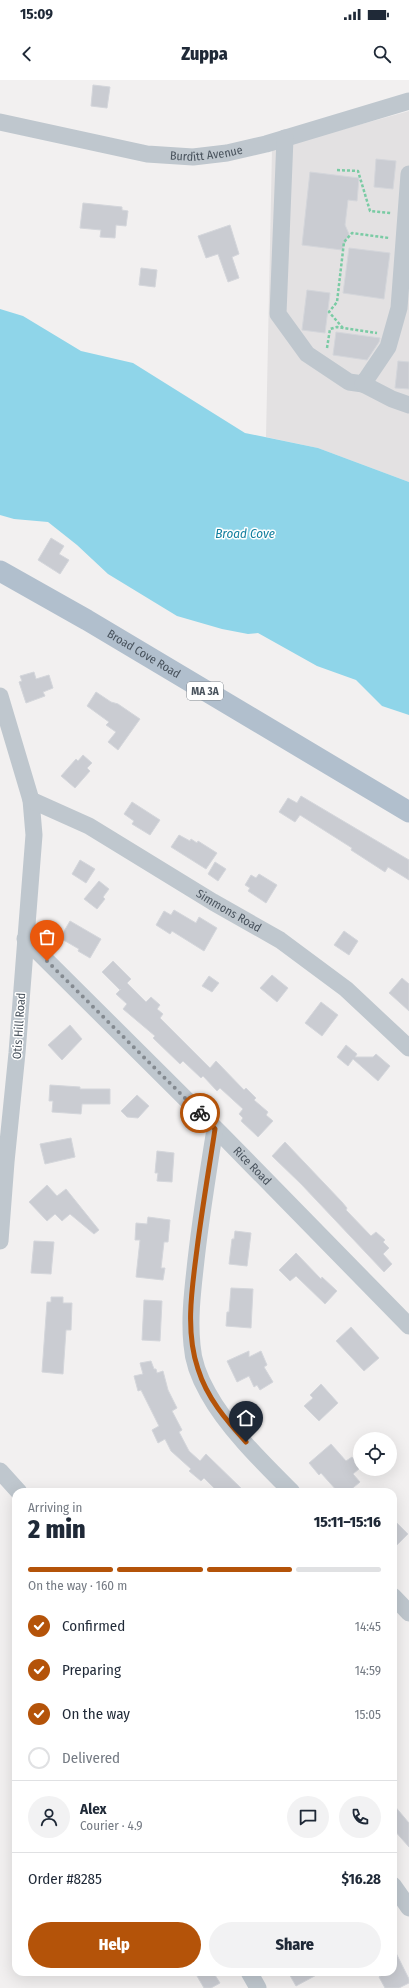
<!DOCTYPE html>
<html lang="en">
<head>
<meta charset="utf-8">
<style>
  :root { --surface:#fff; --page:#f2f2f3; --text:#1f2937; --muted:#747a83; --line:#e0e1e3; --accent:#b45309 }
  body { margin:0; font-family:"Fira Sans Condensed",sans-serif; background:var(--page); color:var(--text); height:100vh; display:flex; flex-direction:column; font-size:15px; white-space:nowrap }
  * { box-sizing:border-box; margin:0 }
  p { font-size:13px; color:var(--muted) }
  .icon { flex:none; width:22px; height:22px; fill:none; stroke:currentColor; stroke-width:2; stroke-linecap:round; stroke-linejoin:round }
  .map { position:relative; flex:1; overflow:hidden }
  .panel { position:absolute; left:12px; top:1408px; width:385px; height:488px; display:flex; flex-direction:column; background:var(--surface); border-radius:12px; box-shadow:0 4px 16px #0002 }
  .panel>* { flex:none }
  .tools { position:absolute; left:353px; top:1352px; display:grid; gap:8px }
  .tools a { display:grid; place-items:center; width:44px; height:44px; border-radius:50%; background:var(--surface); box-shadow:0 4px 16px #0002; font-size:20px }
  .pin { position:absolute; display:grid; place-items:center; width:34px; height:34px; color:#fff; margin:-41px -17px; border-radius:50% 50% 50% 0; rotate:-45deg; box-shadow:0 0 4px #0007 }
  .pin .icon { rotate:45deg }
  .courier { position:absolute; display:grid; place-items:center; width:40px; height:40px; margin:-20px; border:3px solid #b45309; border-radius:50%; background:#fff; color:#222; box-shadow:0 1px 5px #0007 }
  .headline em { font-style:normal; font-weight:800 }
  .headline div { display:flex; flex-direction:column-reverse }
  .headline { display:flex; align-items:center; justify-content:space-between; height:68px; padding:0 16px }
  h1 { font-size:26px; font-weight:800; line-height:30px }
  .bar { display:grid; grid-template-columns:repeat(4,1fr); gap:6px 4px; align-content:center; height:48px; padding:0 16px }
  .bar i { height:5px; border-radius:3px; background:var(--line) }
  .bar .current { background:var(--accent) }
  .bar p { grid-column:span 4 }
  .line { display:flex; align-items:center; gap:10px; padding:0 16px; border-top:1px solid var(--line) }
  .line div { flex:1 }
  .round { display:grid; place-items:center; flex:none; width:42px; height:42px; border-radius:21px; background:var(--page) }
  ol { padding:0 16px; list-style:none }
  li { display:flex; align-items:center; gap:12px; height:44px }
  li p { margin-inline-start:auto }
  li .icon { padding:4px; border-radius:50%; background:var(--accent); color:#fff; stroke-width:4 }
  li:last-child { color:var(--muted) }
  li i { width:22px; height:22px; border:2px solid var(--line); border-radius:50% }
  .action { display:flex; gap:8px; margin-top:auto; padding:8px 16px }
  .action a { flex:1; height:46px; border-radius:24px; background:var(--accent); color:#fff; font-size:16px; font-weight:800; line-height:46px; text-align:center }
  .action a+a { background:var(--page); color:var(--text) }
  .status { display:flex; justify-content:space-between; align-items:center; height:28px; padding:0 20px; background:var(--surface); direction:ltr }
  .status svg { height:11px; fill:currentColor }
  header { display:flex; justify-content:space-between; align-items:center; height:52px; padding:0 16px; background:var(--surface); font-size:18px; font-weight:800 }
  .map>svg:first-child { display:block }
  .education { fill:#e3e1e2 }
  .water { fill:#8fd5e9 }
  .building { fill:#caccd2; stroke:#d4d6db }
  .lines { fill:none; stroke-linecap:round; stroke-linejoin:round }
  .path { stroke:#7acba4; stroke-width:2.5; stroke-dasharray:3 2; stroke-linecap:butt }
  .minor { stroke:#bfc7ce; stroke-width:17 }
  .major { stroke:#b1bfcd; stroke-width:21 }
  .done { stroke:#848a90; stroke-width:4; stroke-dasharray:0 7.2 }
  .route { stroke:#b45309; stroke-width:5 }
  .labels { text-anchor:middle; stroke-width:3; stroke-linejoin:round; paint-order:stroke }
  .shield { fill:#fff; stroke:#80878e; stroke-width:1 }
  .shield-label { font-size:11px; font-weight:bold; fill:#49535d }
  .street-label { font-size:12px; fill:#49535d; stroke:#fff }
  .water-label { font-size:13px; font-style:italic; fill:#127f9f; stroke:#fff }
</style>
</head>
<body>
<div class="status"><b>15:09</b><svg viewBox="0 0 49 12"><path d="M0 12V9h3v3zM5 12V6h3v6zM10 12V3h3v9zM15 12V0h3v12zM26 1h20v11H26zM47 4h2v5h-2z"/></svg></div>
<header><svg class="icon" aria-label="back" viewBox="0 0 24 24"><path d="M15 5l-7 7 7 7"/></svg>Zuppa<svg class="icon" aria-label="search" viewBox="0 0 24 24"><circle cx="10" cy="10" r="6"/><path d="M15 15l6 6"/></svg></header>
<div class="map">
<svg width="409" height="1908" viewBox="0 0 409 1908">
  <rect width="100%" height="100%" fill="#f2f0f0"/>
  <!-- education -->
  <path class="education" d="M409,31v371l-91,-34 -52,-11 6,-288z"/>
  <!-- water -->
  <path class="water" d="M0,229l23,7 58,35 52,12 112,70 73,15 91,34v233l-27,-9 -26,-26 -39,-14 -59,-33 -10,1 -26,-5 -45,-13 -69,-42 -31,-29 -29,-23 -34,-3 -14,-4z"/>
  <!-- building -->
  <path class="building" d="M93,5l17,2 -3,21 -16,-2z
    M376,79l20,2 -3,28 -19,-2z
    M310,92l49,6 -2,23 -9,-1 -3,25 4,9 -7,16 -40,-5z
    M83,123l39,4v3l6,1 -2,15 -10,-1 -1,13 -15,-1 1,-7 -21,-2z
    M230,145l9,29 -7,3 7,21 -11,4 -10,-28 -12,4 -8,-22z
    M349,168l41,5 -6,46 -41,-6z
    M141,188l16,2 -2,17 -16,-2z
    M307,210l23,3 -5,40 -23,-3z
    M336,252l44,6 -1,4 -12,18 -34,-5z
    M398,281l11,1v27l-14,-1z
    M51,458l13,8 -5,8 10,6 -9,14 -22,-14z
    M34,592l2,7 13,-4 4,13 -10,4 2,4 -19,7 -7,-21 3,-1 -2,-5z
    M96,612l15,10 7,2 22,15 -22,31 -10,-8 8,-10 -10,-7 3,-3 -22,-16z
    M83,675l9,8 -5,5 3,3 -15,17 -14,-12 15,-17 2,2z
    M301,716l108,64v20l-21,-13 -3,5 -34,-22 1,-2 -52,-33 -5,7 -16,-10 9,-14 9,5z
    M132,722l28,18 -10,15 -18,-11 2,-3 -10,-7z
    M179,755l11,6 1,-2 6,4 1,-2 19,12 -11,16 -35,-22z
    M80,780l15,9 -9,14 -14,-9z
    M215,782l11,7 -8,12 -10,-7z
    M259,794l18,11 -11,18 -18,-12 2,-3 -5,-3 6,-10 5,3z
    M99,801l10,8 -6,8 2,2 -8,10 -13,-10z
    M174,830l22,13 3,-6 18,11 -13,23 -32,-20 -2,3 -14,-9 8,-14 7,4z
    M70,841l31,18 -11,19 -12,-7 1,-2 -19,-11z
    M344,851l14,10 -9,14 -15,-10z
    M113,881l18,18 -4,4 19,19 5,-5 9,8 -3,4 6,5 -3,4 50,50 6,-7 28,29 2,-2 10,10 -2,2 14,12 -2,3 7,6 -15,16 -17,-16 2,-3 -4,-4 4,-5 -23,-21 -3,3 -14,-15 -2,2 -18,-17 -3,3 -27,-26 2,-2 -32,-27 4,-5 -11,-10 5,-5 -1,1 -18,-18z
    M272,895l16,13 -11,14 -17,-14z
    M209,896l10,7 -7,9 -10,-6z
    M402,898l7,6v27l-20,-18z
    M321,922l17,13 -16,21 -17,-13z
    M70,945l12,14 -20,21 -14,-15z
    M346,965l11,9 -2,3h18l3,-3 14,12 -12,15 -25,-22 -5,7 -11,-9z
    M50,1005l30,2v2h30v15h-28l-1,10 -29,-2 1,-11h-4z
    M137,1015l12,11 -11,12 -11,-1 -6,-6z
    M71,1058l4,19 -30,7 -5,-20z
    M285,1062l57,60 5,6 -1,2 25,26 5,-4 9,8 -2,2 6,6 -6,6 9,10 -8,8 -83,-88 -29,-28z
    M157,1071l17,2 -2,29 -15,-1 1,-8h-3z
    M47,1105l10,11 9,-7 33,41 -5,4 -24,-20 -8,7 -7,-7 -8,7 -18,-19z
    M148,1137l22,3 -2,22h-4l-3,26h4l-2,12 -27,-3 4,-37h-5l1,-17 11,1z
    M235,1151l16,2 -4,33 -18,-2 3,-25h2z
    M34,1161l20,1 -3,32 -20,-1z
    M296,1173l25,26 1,-2 15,14 -12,13 -29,-28 -6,5 -11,-11z
    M231,1208l22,1 -2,39 -25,-2 1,-14h2z
    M51,1217h12v6h9l-1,27h-5l-3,44 -21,-2 5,-70h4z
    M144,1220l18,1 -2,40 -18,-1z
    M351,1247l28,31 -15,13 -28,-30z
    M249,1271v6l12,-6 6,14 -3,2 9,15 -13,8 -3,-5 -3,2 -5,-11 -12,6 -10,-21z
    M151,1281l3,8h2l1,4 6,-2 5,19 9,18 -5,3 10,19 -3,2 10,19 11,10 6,-7 39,38h-27l-14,-14 -3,3 -12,-10 2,-2 -20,-18 -6,-12 -7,4 -6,-13 7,-4 -18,-36 -3,1 -4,-15 9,-2 -3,-11z
    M321,1304l17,19 -19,18 -15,-15 9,-8 -3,-3z
    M331,1364l15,17 6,-4 8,9v2l-7,6 7,8 -12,10h-10l-17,-19 -2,2 -10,-12z
    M393,1439l15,15 -15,15z
    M393,1724l16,19v24l-16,-18z
    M393,1867l16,32v4l-10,5h-14l-6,-11 8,-5h6z
    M204,1892h9l7,11 -9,5h-7l-7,-12z
    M288,1892h34l-26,14z"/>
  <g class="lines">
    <!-- path -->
    <path class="path" d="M337,90l21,1 12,40 21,2
      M343,248l-14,-16 8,-10 7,-60 8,-9 37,5
      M327,268l3,-19 7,-2 40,6"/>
    <!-- minor -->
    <g class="minor">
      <path id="s1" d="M0,42l147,32 46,3 34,-4 39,-9 143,-43"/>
      <path d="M285,58l-7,176 29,40 42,28 14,2 25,-37 11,-39 10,-134"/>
      <path d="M363,304l29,15 17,6"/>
      <path d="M0,616l31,104 3,35 -17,218 -11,109 -6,79"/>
      <path id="s2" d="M31,720l58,26 124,76 67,38 66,49 63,59"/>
      <path id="s3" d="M25,859l195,194 189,193"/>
      <path d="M215,1049c-7,43 -14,87 -19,131 -3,28 -7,57 -4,85 1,16 8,34 16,48 19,35 56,71 84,99"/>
      <path d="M0,1391l19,21"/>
      <path d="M393,1516l16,17"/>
      <path d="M393,1805l16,23"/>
      <path d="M249,1892l9,16"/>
    </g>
    <!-- major -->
    <path class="major" id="s4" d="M0,491l87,49 322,192"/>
  </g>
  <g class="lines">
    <!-- done -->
    <path class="done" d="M47,881l153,152"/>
    <!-- route -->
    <path class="route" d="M200,1033l15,16c-6,40 -13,80 -18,120 -5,39 -12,82 1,120 9,29 28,51 48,73"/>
  </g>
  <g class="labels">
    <!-- shield labels -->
    <rect class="shield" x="187" y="602" width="36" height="18" rx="3"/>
    <g class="shield-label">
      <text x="205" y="615">MA 3A</text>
    </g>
    <!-- street labels -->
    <g class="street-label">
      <text dy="4" stroke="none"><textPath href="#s1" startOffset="210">Burditt Avenue</textPath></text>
      <text dy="4" stroke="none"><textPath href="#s4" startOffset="166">Broad Cove Road</textPath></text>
      <text dy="4" stroke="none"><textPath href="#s2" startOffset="227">Simmons Road</textPath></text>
      <text transform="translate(19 946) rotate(-86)" y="4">Otis Hill Road</text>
      <text dy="4" stroke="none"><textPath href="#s3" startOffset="321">Rice Road</textPath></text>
    </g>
    <!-- water labels -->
    <g class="water-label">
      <text x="245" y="458">Broad Cove</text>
    </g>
  </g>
</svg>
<div class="tools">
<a><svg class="icon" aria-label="locate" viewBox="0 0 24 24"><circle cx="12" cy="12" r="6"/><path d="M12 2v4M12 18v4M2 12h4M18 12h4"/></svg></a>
</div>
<div class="pin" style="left:47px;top:881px;background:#ea580c"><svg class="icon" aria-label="bag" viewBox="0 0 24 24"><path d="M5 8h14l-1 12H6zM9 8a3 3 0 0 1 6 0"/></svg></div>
<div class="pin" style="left:246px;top:1362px;background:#1f2937"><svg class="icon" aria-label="home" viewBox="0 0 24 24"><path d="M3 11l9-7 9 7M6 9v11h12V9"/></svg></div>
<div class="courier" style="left:200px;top:1033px"><svg class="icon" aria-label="bike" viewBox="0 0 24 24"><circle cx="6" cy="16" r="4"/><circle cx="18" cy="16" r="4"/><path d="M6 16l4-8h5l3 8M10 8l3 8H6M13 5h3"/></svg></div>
<section class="panel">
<div class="headline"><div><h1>2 min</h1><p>Arriving in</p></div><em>15:11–15:16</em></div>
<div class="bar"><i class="current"></i><i class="current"></i><i class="current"></i><i></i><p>On the way · 160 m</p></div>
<ol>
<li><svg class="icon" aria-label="check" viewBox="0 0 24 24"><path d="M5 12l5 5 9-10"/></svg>Confirmed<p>14:45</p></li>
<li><svg class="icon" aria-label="check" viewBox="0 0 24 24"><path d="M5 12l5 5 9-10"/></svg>Preparing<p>14:59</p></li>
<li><svg class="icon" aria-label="check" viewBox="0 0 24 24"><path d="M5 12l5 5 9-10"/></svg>On the way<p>15:05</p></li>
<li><i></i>Delivered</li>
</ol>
<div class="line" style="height:72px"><a class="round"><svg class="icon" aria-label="person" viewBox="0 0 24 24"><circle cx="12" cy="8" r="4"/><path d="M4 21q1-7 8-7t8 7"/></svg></a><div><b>Alex</b><p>Courier · 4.9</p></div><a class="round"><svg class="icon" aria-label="chat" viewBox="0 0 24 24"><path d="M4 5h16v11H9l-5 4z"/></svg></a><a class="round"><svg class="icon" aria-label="phone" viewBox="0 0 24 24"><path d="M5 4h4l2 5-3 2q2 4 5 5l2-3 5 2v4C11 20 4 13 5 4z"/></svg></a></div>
<div class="line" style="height:52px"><div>Order #8285</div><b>$16.28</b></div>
<div class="action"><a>Help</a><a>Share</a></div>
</section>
</div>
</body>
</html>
